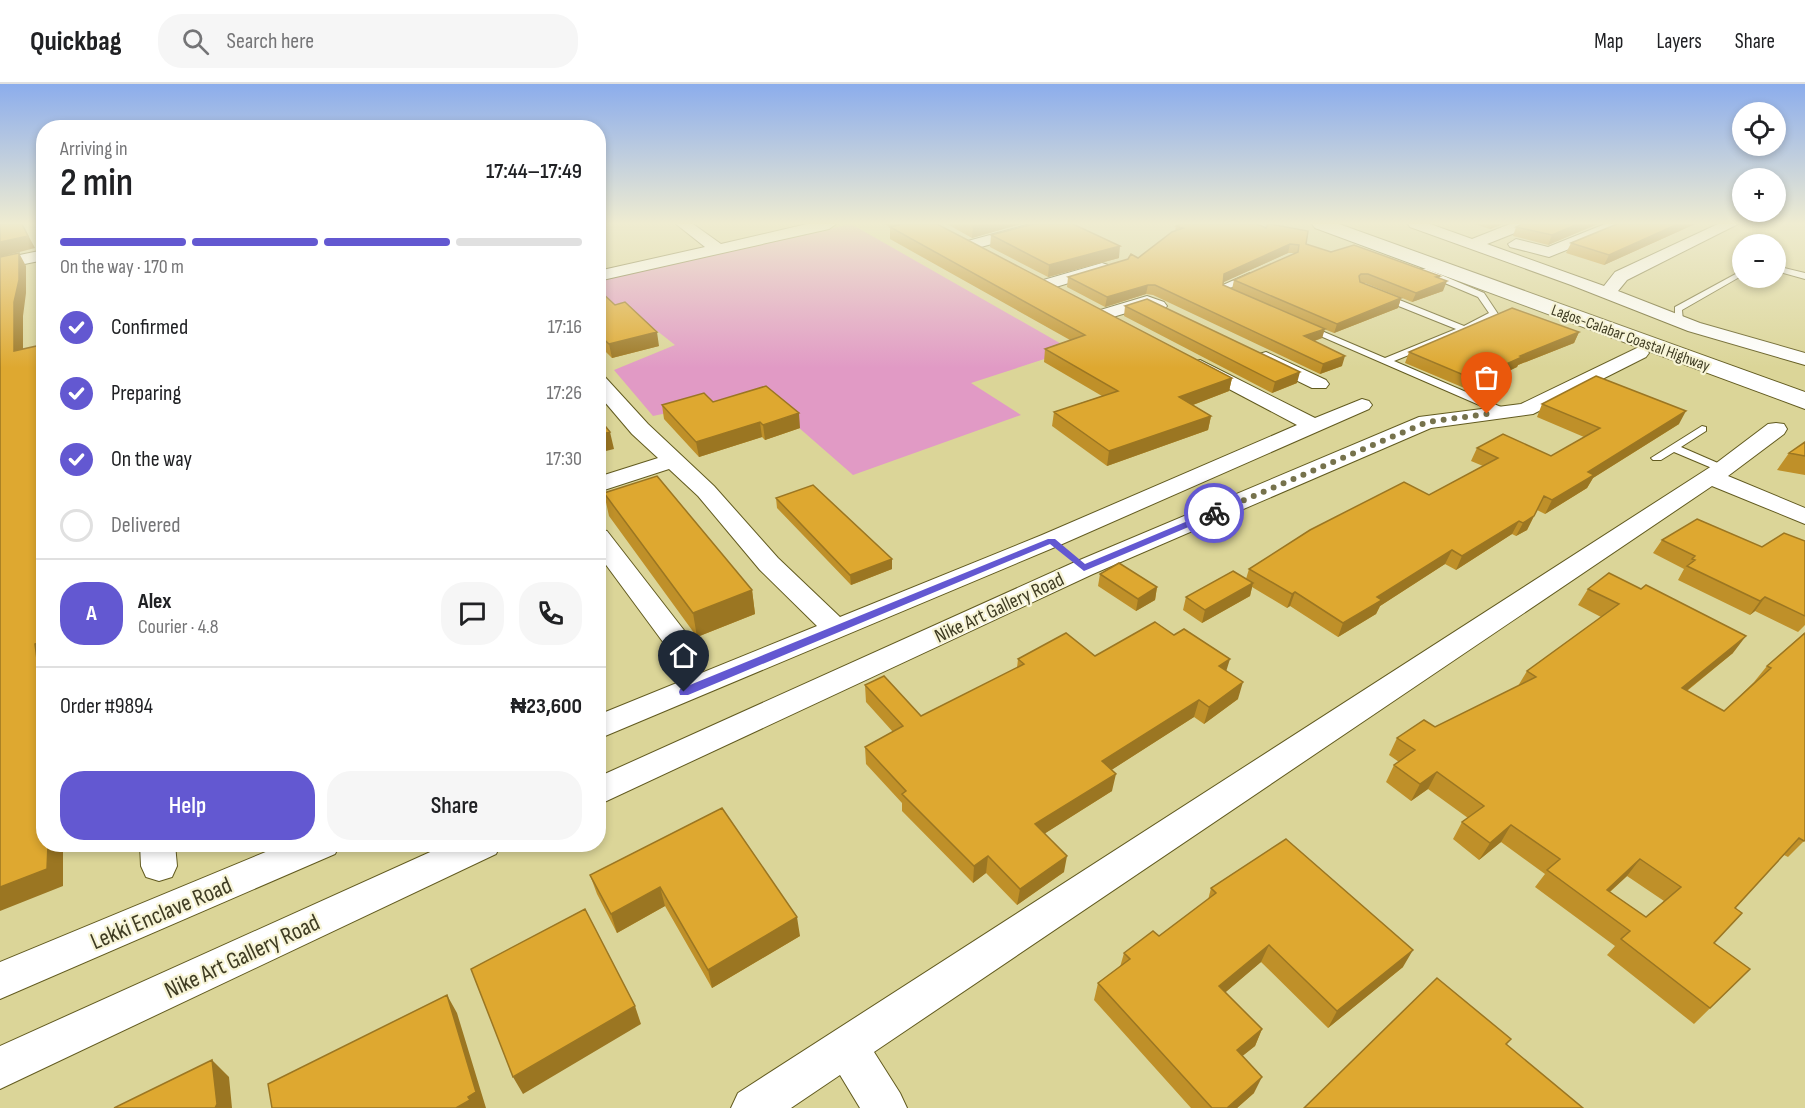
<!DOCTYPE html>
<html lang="en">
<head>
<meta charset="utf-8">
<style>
  :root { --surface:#fff; --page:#f6f6f6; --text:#202124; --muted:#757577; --line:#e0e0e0; --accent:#6358d1 }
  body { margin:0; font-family:"Sofia Sans Condensed",sans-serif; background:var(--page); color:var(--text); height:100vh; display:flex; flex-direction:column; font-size:22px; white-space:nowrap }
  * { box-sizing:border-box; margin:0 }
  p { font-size:20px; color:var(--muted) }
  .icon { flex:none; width:33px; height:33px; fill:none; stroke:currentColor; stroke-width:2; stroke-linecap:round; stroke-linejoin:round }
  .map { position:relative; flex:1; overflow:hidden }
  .sheet { position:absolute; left:36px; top:36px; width:570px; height:732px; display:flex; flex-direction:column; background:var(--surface); border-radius:24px; box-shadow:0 3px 9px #0003 }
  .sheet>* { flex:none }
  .tools { position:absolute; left:1732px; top:18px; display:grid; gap:12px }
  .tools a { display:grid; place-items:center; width:54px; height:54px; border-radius:50%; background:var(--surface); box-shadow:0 3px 9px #0003; font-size:30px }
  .pin { position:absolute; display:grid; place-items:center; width:51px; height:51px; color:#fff; margin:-62px -26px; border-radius:50% 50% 50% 0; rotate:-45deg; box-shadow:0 0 6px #0007 }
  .pin .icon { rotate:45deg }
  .courier { position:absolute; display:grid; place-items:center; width:60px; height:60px; margin:-30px; border:4px solid #6358d1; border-radius:50%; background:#fff; color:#222; box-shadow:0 2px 8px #0007 }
  .overview em { font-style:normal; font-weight:600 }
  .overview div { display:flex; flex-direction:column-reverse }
  .overview { display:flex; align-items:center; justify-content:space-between; height:102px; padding:0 24px }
  h1 { font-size:39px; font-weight:600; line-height:45px }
  .bar { display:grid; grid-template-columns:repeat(4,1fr); gap:9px 6px; align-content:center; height:72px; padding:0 24px }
  .bar i { height:8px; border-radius:4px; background:var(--line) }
  .bar .active { background:var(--accent) }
  .bar p { grid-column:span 4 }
  .line { display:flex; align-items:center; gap:15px; padding:0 24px; border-top:2px solid var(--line) }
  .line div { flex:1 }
  .round { display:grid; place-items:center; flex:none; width:63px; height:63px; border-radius:24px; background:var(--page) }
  ol { padding:0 24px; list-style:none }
  li { display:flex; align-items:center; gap:18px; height:66px }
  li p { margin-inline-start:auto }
  li .icon { padding:6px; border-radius:50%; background:var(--accent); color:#fff; stroke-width:4 }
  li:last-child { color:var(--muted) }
  li i { width:33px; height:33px; border:3px solid var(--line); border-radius:50% }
  .action { display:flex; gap:12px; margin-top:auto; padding:12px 24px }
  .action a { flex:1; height:69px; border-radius:24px; background:var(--accent); color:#fff; font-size:24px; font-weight:600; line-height:69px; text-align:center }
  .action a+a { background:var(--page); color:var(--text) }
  header { display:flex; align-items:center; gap:36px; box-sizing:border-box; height:84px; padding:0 30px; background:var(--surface); border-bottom:2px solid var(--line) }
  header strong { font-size:28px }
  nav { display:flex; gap:33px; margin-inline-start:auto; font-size:21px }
  .search { width:420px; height:54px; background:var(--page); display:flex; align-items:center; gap:15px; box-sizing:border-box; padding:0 21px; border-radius:24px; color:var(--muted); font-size:22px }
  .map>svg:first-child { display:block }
  .green { fill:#e19ac5 }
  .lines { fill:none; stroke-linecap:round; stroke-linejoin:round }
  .lane-casing { stroke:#625b20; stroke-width:2 }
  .street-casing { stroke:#625b20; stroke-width:2 }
  .highway-casing { stroke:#625b20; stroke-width:2 }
  .lane { fill:#fff; fill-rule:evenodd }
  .street { fill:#fff; fill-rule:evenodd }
  .highway { fill:#fff; fill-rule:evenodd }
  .wall { fill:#bf9029; fill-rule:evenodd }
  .shaded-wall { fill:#9b7622 }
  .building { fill:#dea830; stroke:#9b7622; stroke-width:1.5; fill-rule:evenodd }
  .route { fill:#6358d1 }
  .done { stroke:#76724c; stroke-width:6; stroke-dasharray:0 10.8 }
  .labels { text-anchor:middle; stroke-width:4.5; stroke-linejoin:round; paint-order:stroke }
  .far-street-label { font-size:16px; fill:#3f3c23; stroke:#f7f4d6 }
  .street-label { font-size:20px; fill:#3f3c23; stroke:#f7f4d6 }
  .near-street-label { font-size:24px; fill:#3f3c23; stroke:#f7f4d6 }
</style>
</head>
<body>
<header>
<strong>Quickbag</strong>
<div class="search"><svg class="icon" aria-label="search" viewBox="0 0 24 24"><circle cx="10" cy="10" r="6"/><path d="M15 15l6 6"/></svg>Search here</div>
<nav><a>Map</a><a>Layers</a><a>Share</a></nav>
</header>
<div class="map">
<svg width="1805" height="1024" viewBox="0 0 1805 1024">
  <rect width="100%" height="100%" fill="#dbd598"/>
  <!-- green -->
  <path class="green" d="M851,140l221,126 -101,33 50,32 -168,60 -94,-82 -106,23 -39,-46 61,-25 -43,-34 -33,8 -1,-38z"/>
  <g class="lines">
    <defs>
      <path id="lane" d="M1776,182l29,7v6l-29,-8z
        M1421,185h6l57,24 14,21 -15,11 -89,36 114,49v4h-8l-198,-86 8,-2 75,32 71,-29 -75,-30v-4h6l77,31 25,-13 -11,-16 -57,-24z
        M1743,186v5l-61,35 1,11 -8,2v-16z
        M1250,189l4,3 -1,2 -23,10v3l10,5v4h-6l-11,-6v-9z
        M1702,342l4,1v4l-25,16 46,20v4h-8l-45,-19 -13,8h-8l-2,-2z"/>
      <path id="street" d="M676,140h17l28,20 86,-20h29l-7,5 -231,52v-10l107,-24z
        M1408,140h22l42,15 38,-15h22l-2,3 -43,17 117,42 11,-14 103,-48h20l-111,56 -9,11 82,32 105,30v12l-117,-34 -117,-46 -161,-58z
        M1605,140h21l-2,3 -75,30 -39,-10 -2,-3 8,-5 32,8z
        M1027,141l5,2 3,3 -3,3 -62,17 -8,-5 2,-3z
        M44,166v10l-44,9v-10z
        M1102,179l6,2 2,3 -2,3 -62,19 -6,-1 -2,-4 2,-4z
        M1147,212l17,6 3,4 -3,4 -6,1 -12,-4 -43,13 -6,-1 -3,-4 3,-4z
        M1639,263l7,2 3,4 -3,4 -113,57 -102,14 -338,146 -495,231v-28l477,-215 344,-145 102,-13z
        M1266,268l60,28 3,4 -3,4h-14l-53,-26 -3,-4 3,-4z
        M1200,276l115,58 47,-19 7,2 3,4 -3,4 -309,136 -462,194v-24l219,-89 -57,-56 -62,-74 -29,-27 -71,23v-15l60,-19 -26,-24 -34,-40v-19l7,2 43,47 66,62 64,72 62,59 202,-82 255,-110 -104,-55 -3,-4 3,-4z
        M1776,339l8,1 3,5 -3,5 -56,42 77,32v16l-93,-38 -838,566 26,41 7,15h-47l-20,-33 -49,33h-60l7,-15 977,-629 53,-40z
        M598,445l9,2 90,116 4,7 -4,7 -10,3 -10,-3 -79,-107z
        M140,760h35l2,22 -5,11 -13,4 -13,-4 -5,-11z
        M285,760h55l-5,10 -335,145v-37z
        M448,760h53l-5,10 -496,235v-43z"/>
      <path id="highway" d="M1312,140h27l466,168v17l-490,-181z"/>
    </defs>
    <!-- lane casing -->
    <use href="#lane" class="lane-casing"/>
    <!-- street casing -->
    <use href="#street" class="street-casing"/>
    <!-- highway casing -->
    <use href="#highway" class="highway-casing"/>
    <!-- lane -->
    <use href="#lane" class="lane"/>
    <!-- street -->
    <use href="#street" class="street"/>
    <!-- highway -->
    <use href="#highway" class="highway"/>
  </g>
  <!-- wall -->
  <path class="wall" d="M884,140h53l295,154 -3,13 -36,14 18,11 -3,14 -101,36 -55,-40 2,-14 48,-16 -58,-34 1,-13 25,-9 -180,-101v-12z
    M947,140h74l-49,14z
    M1474,140h29l-13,5z
    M1522,140h76l-50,21 -35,-9 3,-9z
    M1617,140h78l-91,41 -38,-12 5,-10z
    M1176,142l130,18 25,8 109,24 -1,3 4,12 -31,11 -47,-19h-3l39,15 -3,10 -64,25 -10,-4 -2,9 -8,3 28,25 -22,8 -167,-79 -7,-1 -41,13 -38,-20 1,-10 70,-19 37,-27zM1288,169h8l-62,27 -2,9 -9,-4v-3z
    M991,151l128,23 -71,19 -58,-30z
    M598,205l61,57 -47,12 -14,-14z
    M1125,222l172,77 -25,10 -148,-77z
    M1579,248l-5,11 -56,22 -1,2 -48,23 -64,-27 4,-11z
    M713,318l87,26 -35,12 -3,-3 -63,20 -35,-38 -2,-14z
    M1542,320l137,20 -86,54 -6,10 -42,26 -8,-4 -10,20 -11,6 -4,-2 -56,36 -11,-6 -65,42 -4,8 -38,23 -48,-31 -3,2 -35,-21 -2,9 -48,27 -19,-13 3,-13 60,-18 3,-10 180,-74 54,-29 -12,-5 6,-13 74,8 33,-19 -47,-20z
    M1805,358v33l-28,-5 12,-17z
    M604,409l148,97 3,24 -58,23 -88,-121z
    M776,414l116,71 -41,16 -74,-77z
    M1662,456l100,7 43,-6v84l-7,7 -43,-21 -5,4 -72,-35 6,-11 -31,-16z
    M1100,490l57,13 -2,13 -19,11 -38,-25z
    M1588,505l145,64 -46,38 37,20 30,-29 13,-16 37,-33 1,207 -17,17 -4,-2 -49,53 -21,35 36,26 -56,55 -87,-69 8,-9 -80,-59 10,-13 -44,-32 -22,18 -26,-21 9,-17 6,-4 -40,-29 -17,12 -25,-19 8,-17 5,-3 -10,-7 8,-17 38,-11 83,-41 9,-15 74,-54 -23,-12zM1627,792l37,25 -18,16 -36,-25z
    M1095,572l132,15 11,28 -34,25 -10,-7 -83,53 1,21 -67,42 19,39 -47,33 -31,-32 -13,10 -71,-72v-8l-36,-39 -1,-17 28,-15 -27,-30 -1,-17 56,31 96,-48 1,-9z
    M722,724l78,128 -88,52 -47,-82 -48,27 -20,-39 -7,-19z
    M1211,804l192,79 -75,61 -67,-66 -36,30 37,37 -7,17 -13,10 12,37 -17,15h-46l-97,-108 4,-17 22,-16 4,-14 35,-17 49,-36z"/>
  <!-- shaded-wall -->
  <path class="shaded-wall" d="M22,140l13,24 -35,9v-15z
    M980,140h41l-49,14 1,-12z
    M1492,140h11l-13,5z
    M1578,140h20l-50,21 4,-10z
    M1678,140h17l-91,41 5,-10z
    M1290,160l-2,9 -66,30 2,-9z
    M1120,162l-1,12 -71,19 1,-12z
    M19,169l7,13v27l-3,23v49l-9,-14v-49z
    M1447,197l-4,10 -31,11 4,-9z
    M1148,201l-2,9 -41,13 2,-10z
    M1401,214l-3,10 -64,25 3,-9z
    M1325,245l-3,9 -21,8 3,-10z
    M657,248l2,14 -47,12 -3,-14z
    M1579,248l-5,11 -56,22 -1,2 -48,23 4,-11 47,-23z
    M41,261l3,5v80l-3,-4z
    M1345,272l-3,10 -22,8 3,-10z
    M1300,288l-3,11 -25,10 3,-11z
    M1232,294l-3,13 -52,20 2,-14z
    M1686,327l-7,13 -86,54 -6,10 -42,26 7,-14 36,-28z
    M799,329l1,15 -35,12 -2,-15z
    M1211,332l-3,14 -101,36 2,-15z
    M760,338l2,15 -63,20 -3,-15z
    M610,348l4,17 -16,4v-18z
    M1537,426l-10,20 -11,6 7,-13z
    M1519,437l-7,13 -56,36 6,-14z
    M44,454v258l-3,-3 -6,-149 5,-105z
    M1452,466l-7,14 -65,42 -4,8 -38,23 5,-14 34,-26z
    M892,475v10l-41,16 -1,-10z
    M1253,499l-3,13 -48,27 3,-13z
    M1157,503l-2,13 -19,11 2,-12z
    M752,506l3,24 -58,23 -4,-24z
    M1295,508l-5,14 -3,2 5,-14z
    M1765,513l-10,14 -5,4 10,-14z
    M598,526l3,10 -3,1z
    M1746,552l-13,17 -63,51 12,-16z
    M1230,575l-5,16 -6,-9z
    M1243,598l-5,17 -34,25 5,-17z
    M1199,616l-5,17 -95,61 3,-17z
    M1437,688l-9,17 -17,12 9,-17z
    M1116,690l-4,17 -79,50 2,-17z
    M1511,741l-10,17 -22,18 11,-17z
    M48,760h15v42l-63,25v-24z
    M988,772l-2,17 -13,10 1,-17z
    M1067,772l-3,16 -47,33 3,-16z
    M1640,775l-13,17 -33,30 13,-16z
    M660,803l5,19 -48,27 -6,-19z
    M797,833l3,19 -88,52 -4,-18z
    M1269,861l-8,17 -48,41 6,-17z
    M1413,866l-10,17 -75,61 9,-17z
    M447,911l10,18 29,95h-30z
    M635,922l6,18 -118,70 -10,-17z
    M1262,945l-7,17 -25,20 7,-16z
    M212,976l17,17 3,31h-17z
    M1262,993l-8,16 -17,15h-10z"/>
  <!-- building -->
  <path class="building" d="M0,140h22l6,12 -28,6z
    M902,140h35l295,154 -53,19 32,19 -102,35 -55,-39 64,-21 -73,-42 40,-14 -195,-108z
    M1033,140h40l47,22 -71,19 -58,-30z
    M1180,140h77l9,4 2,-4h2l38,7 -2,13 25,8 23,-7 86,31 -4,1 11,4 -31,12 -48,-19h-7l-2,2 1,6 41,16 -64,26 -103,-44 64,-28 1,-7 -9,-1 -66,30 -1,11 102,44 -21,7 41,20 -22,8 -168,-79h-7l-41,12 -39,-20 60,-18 3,-5 7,4 34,-26 11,-4 -7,-2z
    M1522,140h56l-26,11 -36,-8z
    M1617,140h61l-69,31 -38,-12z
    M19,169v27l-5,22v49l27,-6v81h3l-1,66 1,46 -4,1 -2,104 -3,1 8,62 -3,1 1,86 3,-1v52h4l-1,25 -47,18v-630z
    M598,205l17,16 10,-3 32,30 -48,12 -11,-10z
    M1147,215l153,73 -25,10 -150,-76z
    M1512,224l67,24 -59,24 2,1 -49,22 -64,-27z
    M1596,292l90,35 -98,61 6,3 -42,25 -8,-4 -10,20 -11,7 -4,-2 -57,35 -10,-6 -75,47 5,3 -39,23 -48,-31 -3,2 -43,-25 61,-39 94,-48 25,13 69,-37 -21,-10 26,-14 48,22 49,-28 -58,-24z
    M766,302l33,27 -36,12 -3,-3 -64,20 -34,-37 42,-12 9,9z
    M598,333l12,15 -12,3z
    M1805,358v14l-16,-3z
    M657,392l95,114 -59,23 -89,-120z
    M813,401l79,74 -42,16 -74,-77z
    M1697,435l65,28 22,-14 21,8v75l-40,-19 -5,4 -73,-35 8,-6 -3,-1 3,-3 -33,-16z
    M1119,479l38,24 -19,12 -38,-25z
    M1233,487l20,12 -48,27 -19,-13z
    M1609,489l32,16 5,-4 100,51 -64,52 42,23 47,-43 -4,-2 38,-33v207l-1,1 -5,-3 -64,70 7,5 -28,30 36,26 -40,39 -89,-69 9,-8 -83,-61 13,-11 -49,-34 -21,18 -28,-21 22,-16 -47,-34 -17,12 -26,-19 21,-15 -18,-12 27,-18 11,7 101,-50 -9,-6 92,-67 -31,-15zM1640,775l41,28 -35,30 -39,-27z
    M1155,538l19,13 10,-6 46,30 -11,7 24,16 -34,25 -10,-7 -97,61 14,13 -81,50 32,32 -47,33 -32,-33 -14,10 -72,-72 4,-3 -41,-44 38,-21 -38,-41 19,-9 37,40 103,-52 -6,-5 48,-26 29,23z
    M722,724l75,109 -89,53 -48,-83 -49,27 -21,-39z
    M1286,755l127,111 -76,61 -68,-66 -50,41 43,43 -25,21 25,27 -35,31h-15l-114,-125 32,-24 -6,-6 29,-22 6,5 57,-43 -5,-5z
    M585,825l50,97 -122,71 -42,-108z
    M1437,894l74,61 -5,5 77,64h-279z
    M447,911l29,97 -8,5 2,3 -14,8h-184l-4,-24z
    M212,976l5,44 -2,4h-101z"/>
  <!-- sky -->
  <linearGradient id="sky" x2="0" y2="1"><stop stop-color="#8cadec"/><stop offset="0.49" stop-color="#efecd1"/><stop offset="1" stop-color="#efecd1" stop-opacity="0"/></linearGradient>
  <rect width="1805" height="284" fill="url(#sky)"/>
  <!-- route -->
  <path class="route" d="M1214,426l4,3 -1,2 -133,56 -34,-27 -362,151h-8l-1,-3 1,-3 368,-150h7l30,25z"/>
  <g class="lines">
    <!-- done -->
    <path class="done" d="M1214,429l213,-91 60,-8"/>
  </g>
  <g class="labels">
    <!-- far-street labels -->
    <g class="far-street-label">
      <text transform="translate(1631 253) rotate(20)" y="6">Lagos-Calabar Coastal Highway</text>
    </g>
    <!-- street labels -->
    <g class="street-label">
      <text transform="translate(999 523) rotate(-25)" y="7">Nike Art Gallery Road</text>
    </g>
    <!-- near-street labels -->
    <g class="near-street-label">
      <text transform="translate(161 829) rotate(-23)" y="8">Lekki Enclave Road</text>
      <text transform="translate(242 872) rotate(-25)" y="8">Nike Art Gallery Road</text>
    </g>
  </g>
</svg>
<div class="tools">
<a><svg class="icon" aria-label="locate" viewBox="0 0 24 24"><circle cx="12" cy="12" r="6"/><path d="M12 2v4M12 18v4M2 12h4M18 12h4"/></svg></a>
<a>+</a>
<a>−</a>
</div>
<div class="pin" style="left:1487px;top:330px;background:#ea580c"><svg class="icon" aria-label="bag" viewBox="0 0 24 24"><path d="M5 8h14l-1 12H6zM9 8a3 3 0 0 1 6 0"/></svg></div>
<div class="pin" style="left:684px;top:608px;background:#1f2937"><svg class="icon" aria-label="home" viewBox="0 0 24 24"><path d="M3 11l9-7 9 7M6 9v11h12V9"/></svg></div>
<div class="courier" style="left:1214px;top:429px"><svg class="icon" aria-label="bike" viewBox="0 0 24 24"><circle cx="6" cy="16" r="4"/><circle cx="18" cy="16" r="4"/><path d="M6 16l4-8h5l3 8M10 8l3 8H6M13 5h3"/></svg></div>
<section class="sheet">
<div class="overview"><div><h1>2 min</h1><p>Arriving in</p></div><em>17:44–17:49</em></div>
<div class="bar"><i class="active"></i><i class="active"></i><i class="active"></i><i></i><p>On the way · 170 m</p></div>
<ol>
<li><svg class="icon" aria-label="check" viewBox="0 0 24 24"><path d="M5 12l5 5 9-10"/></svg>Confirmed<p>17:16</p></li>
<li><svg class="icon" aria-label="check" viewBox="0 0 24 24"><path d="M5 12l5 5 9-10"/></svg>Preparing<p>17:26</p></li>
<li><svg class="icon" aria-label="check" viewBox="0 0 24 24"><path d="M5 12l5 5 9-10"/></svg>On the way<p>17:30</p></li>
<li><i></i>Delivered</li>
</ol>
<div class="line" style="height:108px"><b class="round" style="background:var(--accent);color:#fff">A</b><div><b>Alex</b><p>Courier · 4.8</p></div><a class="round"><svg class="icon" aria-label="chat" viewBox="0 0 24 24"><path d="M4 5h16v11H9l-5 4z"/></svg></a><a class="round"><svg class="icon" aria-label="phone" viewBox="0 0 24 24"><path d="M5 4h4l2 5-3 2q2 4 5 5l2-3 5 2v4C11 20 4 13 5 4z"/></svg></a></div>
<div class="line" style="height:78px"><div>Order #9894</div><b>₦23,600</b></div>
<div class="action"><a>Help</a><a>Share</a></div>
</section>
</div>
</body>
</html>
